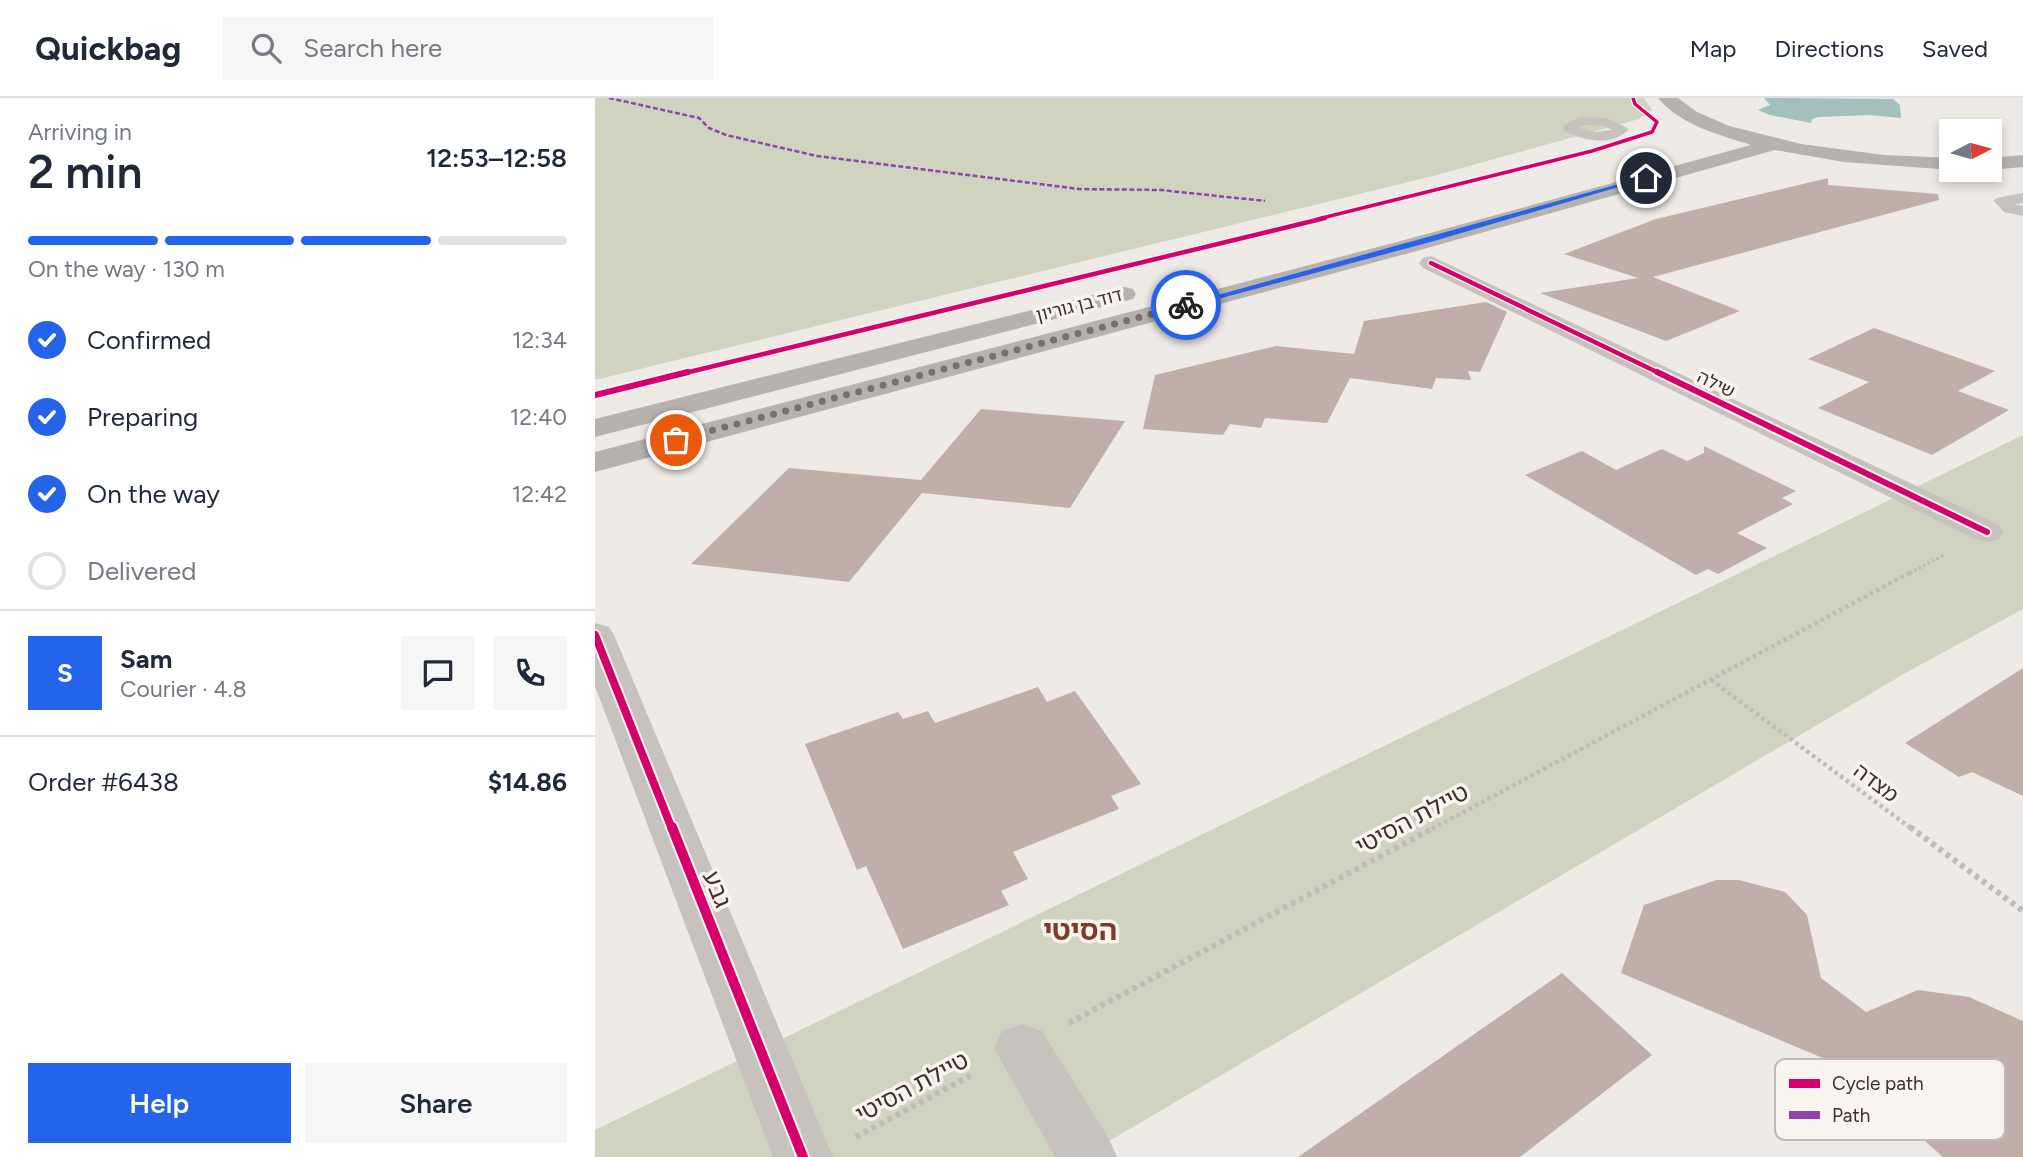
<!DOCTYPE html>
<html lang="en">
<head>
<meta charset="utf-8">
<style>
  :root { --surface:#fff; --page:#f6f6f7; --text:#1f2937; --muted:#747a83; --line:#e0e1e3; --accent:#2563eb }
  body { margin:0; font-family:Figtree,"Noto Sans Hebrew",sans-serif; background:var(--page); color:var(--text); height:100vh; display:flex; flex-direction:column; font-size:26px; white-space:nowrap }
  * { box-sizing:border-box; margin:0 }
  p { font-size:23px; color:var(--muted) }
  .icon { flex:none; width:38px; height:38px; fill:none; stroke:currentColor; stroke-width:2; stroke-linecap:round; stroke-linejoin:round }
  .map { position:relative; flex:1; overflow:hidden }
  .details { display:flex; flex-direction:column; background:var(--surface); width:595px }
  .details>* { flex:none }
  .needle { width:46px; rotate:84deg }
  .buttons { position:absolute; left:1344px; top:21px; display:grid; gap:14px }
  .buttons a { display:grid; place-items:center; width:63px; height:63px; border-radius:0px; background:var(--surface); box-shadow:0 4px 10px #0003; font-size:35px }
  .pin { position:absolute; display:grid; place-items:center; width:60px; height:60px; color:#fff; margin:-30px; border:4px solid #fff; border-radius:50%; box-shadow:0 2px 7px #0007 }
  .courier { position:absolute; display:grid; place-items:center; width:70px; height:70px; margin:-35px; border:5px solid #2563eb; border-radius:50%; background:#fff; color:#222; box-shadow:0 2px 9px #0007 }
  .headline em { font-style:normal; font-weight:600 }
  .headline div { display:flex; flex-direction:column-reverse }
  .headline { display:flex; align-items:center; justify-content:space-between; height:119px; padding:0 28px }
  h1 { font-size:46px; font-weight:600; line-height:52px }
  .bar { display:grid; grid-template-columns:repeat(4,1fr); gap:10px 7px; align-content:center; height:84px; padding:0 28px }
  .bar i { height:9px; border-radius:5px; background:var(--line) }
  .bar .active { background:var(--accent) }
  .bar p { grid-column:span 4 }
  .line { display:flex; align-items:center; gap:18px; padding:0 28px; border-top:2px solid var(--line) }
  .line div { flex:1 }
  .round { display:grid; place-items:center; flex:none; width:74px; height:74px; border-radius:0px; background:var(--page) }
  ol { padding:0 28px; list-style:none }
  li { display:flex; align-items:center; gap:21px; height:77px }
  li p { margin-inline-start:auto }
  li .icon { padding:7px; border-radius:50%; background:var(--accent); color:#fff; stroke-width:4 }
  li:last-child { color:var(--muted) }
  li i { width:38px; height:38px; border:4px solid var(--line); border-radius:50% }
  .button { display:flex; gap:14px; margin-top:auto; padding:14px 28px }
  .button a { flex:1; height:80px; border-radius:0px; background:var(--accent); color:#fff; font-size:28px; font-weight:600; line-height:80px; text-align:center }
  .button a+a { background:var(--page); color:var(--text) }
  header { display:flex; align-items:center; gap:42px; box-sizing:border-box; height:98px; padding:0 35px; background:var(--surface); border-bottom:2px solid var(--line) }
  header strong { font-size:33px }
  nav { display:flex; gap:38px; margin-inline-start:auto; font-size:24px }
  .search { width:490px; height:63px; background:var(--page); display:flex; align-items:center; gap:18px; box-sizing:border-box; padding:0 24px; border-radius:0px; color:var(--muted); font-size:26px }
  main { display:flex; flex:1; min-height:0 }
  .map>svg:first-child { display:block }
  .green { fill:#d1d3c1 }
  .water { fill:#a3c0be }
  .building { fill:#c1aea8 }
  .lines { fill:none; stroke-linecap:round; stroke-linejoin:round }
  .path-far2 { stroke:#c1bab6; stroke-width:3.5; stroke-dasharray:2.5 2.5; stroke-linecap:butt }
  .path-far1 { stroke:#c1bab6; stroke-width:4.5; stroke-dasharray:3.5 3.5; stroke-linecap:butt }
  .path { stroke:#c1bab6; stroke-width:6; stroke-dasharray:4.5 4.5; stroke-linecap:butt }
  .service { fill:#c8c2be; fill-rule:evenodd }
  .minor { fill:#c8c2be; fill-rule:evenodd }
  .secondary { fill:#b8b2ae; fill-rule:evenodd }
  .quiet { stroke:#8e44ad; stroke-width:2.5; stroke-dasharray:5 2.5; stroke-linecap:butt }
  .cycleway-far4-casing { stroke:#faf4ee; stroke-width:6 }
  .cycleway-far3-casing { stroke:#faf4ee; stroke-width:7 }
  .cycleway-far2-casing { stroke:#faf4ee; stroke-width:10 }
  .cycleway-far1-casing { stroke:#faf4ee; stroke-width:12 }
  .cycleway-casing { stroke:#faf4ee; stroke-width:14 }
  .cycleway-far4 { stroke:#d6006c; stroke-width:3.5 }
  .cycleway-far3 { stroke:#d6006c; stroke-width:4.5 }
  .cycleway-far2 { stroke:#d6006c; stroke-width:6 }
  .cycleway-far1 { stroke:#d6006c; stroke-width:8 }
  .cycleway { stroke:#d6006c; stroke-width:10 }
  .route { fill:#2563eb }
  .done { stroke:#78706d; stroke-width:7; stroke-dasharray:0 12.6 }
  .labels { text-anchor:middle; stroke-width:7; stroke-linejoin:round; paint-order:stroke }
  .far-street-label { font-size:18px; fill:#392f2c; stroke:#faf4ee }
  .street-label { font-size:21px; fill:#392f2c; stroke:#faf4ee }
  .near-street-label { font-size:24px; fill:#392f2c; stroke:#faf4ee }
  .near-neighbourhood-label { font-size:28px; font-weight:bold; fill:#83392a; stroke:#faf4ee }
  .key { fill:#faf4ee; stroke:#c0b9b4; stroke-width:2 }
  .key-label { font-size:19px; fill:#392f2c }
</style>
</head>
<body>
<header>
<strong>Quickbag</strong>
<div class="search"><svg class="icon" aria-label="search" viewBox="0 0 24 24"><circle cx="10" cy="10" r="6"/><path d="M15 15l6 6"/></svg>Search here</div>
<nav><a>Map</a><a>Directions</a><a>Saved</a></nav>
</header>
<main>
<section class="details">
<div class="headline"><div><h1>2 min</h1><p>Arriving in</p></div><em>12:53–12:58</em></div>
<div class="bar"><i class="active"></i><i class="active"></i><i class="active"></i><i></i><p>On the way · 130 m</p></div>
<ol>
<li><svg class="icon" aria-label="check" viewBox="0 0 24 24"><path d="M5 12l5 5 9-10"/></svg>Confirmed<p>12:34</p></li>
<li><svg class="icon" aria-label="check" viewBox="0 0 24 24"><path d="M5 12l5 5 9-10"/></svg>Preparing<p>12:40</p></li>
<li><svg class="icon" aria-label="check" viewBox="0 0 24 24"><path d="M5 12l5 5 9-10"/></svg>On the way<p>12:42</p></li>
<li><i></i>Delivered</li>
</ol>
<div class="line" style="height:126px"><b class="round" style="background:var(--accent);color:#fff">S</b><div><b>Sam</b><p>Courier · 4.8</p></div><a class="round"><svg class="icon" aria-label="chat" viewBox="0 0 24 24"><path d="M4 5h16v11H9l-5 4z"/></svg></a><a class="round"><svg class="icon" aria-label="phone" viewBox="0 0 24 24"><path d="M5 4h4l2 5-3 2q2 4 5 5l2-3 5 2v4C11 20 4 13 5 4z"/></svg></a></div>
<div class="line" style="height:91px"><div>Order #6438</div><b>$14.86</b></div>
<div class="button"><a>Help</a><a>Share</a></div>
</section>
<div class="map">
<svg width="1428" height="1059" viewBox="0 0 1428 1059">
  <rect width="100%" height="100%" fill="#eeeae6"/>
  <!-- green -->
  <path class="green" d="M0,0h1049l8,12 -13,9 -206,57 -838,204z
    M1428,337v174l-114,62 -827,486h-487v-27z"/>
  <!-- water -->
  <path class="water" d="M1169,0l129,1 7,6 1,13 -31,-3 -52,2 -6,2 -1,4 -41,-8 -12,-5 12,-5z"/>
  <!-- building -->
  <path class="building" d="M1233,80v7l110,9 1,6 -286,77 87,34 -74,30 -126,-48 98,-15 -74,-24 92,-35z
    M891,204l21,10 -27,60 -12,-1 3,9 -35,-2 -4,11 -82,-11 -23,45 -62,-5 -4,10 -31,-4 -7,11 -80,-6 12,-54 121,-29 78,8 10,-33z
    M1279,230l121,43 -37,20 51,19 -77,45 -114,-47 51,-26 -61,-23z
    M386,311l144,12 -55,87 -148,-15 -73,89 -158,-18 98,-96 132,12z
    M1109,348l92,45 -14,7 11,6 -56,29 30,15 -49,26 -10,-5 -12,6 -171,-100 57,-24 34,19 46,-21 25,12 17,-8z
    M1428,570v128l-51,-24 -13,5 -54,-34z
    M443,589l9,15 28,-11 66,93 -30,12 8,13 -106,43 15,27 -27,12 8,14 -106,44 -37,-83 -9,4 -52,-126 93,-32 5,7 25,-8 7,12z
    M1121,782h23l46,12 22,23 14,63 45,34 52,-22 51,7 54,24v136h-80l-106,-93 -216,-91 23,-68z
    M967,875l90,82 -132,102h-222z"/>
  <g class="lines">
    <!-- path-far2 -->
    <path class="path-far2" d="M1315,475l34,-18"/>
    <!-- path-far1 -->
    <path class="path-far1" d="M1116,582l201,149
      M837,731l481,-258"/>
    <!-- path -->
    <path class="path" d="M1315,729l113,84
      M474,925l366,-196
      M261,1039l119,-64"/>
    <!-- service -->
    <path class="service" d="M985,19l27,1 22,11c-16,18 -46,12 -65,2v-6zM988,27l21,1 8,4 -16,2 -17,-4z
      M1428,95v10l-8,1 8,2v10l-19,-4 -10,-11 2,-3z"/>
    <!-- minor -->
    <path class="minor" d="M836,158l568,269 5,7 -5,7 -12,3 -12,-3 -552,-271 -4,-5 4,-5z
      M0,525l14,4 5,8 219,522h-60l-178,-471z
      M427,926l20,7 66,106 9,20h-62l-61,-109 8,-17z"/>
    <!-- secondary -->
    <path class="secondary" d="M1063,0h20l19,14 32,14 72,18 83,11 67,3 1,12 -108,-8 -69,-12 -362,102 -818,220v-20l802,-210 354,-97c-31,-10 -71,-20 -93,-47z
      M1428,57v12l-33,3h-1l1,-12z
      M529,189l9,2 3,5 -3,5 -538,138v-18z"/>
    <!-- quiet -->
    <path class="quiet" d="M14,0l90,20 10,10 17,7 91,21 262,33 82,1 104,11"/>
    <defs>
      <path id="cycleway-far4" d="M723,121l274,-68 60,-19 5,-10 -22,-18 -2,-6"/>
      <path id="cycleway-far3" d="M836,165l230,111
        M86,276l644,-156"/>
      <path id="cycleway-far2" d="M1062,274l330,160
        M0,297l93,-23"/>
      <path id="cycleway-far1" d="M0,537l77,194"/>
      <path id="cycleway" d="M77,729l131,330"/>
    </defs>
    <!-- cycleway-far4 casing -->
    <use href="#cycleway-far4" class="cycleway-far4-casing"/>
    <!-- cycleway-far3 casing -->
    <use href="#cycleway-far3" class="cycleway-far3-casing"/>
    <!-- cycleway-far2 casing -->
    <use href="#cycleway-far2" class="cycleway-far2-casing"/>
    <!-- cycleway-far1 casing -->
    <use href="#cycleway-far1" class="cycleway-far1-casing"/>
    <!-- cycleway casing -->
    <use href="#cycleway" class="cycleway-casing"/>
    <!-- cycleway-far4 -->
    <use href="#cycleway-far4" class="cycleway-far4"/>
    <!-- cycleway-far3 -->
    <use href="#cycleway-far3" class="cycleway-far3"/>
    <!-- cycleway-far2 -->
    <use href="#cycleway-far2" class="cycleway-far2"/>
    <!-- cycleway-far1 -->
    <use href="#cycleway-far1" class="cycleway-far1"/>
    <!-- cycleway -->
    <use href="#cycleway" class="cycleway"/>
  </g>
  <!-- route -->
  <path class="route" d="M1049,79l5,1 -215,63 -246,66 -6,-2z"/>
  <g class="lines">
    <!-- done -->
    <path class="done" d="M81,342l510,-135"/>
  </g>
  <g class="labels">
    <!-- far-street labels -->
    <g class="far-street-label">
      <text transform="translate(484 207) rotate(-14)" y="6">דוד בן גוריון</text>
      <text transform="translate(1121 286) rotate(26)" y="6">שילה</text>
    </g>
    <!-- street labels -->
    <g class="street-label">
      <text transform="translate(1281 685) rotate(37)" y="7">מצדה</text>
    </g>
    <!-- near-street labels -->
    <g class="near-street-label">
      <text transform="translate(817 721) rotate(-28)" y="8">טיילת הסיטי</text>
      <text transform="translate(122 791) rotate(68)" y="8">גבע</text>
      <text transform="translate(317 989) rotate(-28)" y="8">טיילת הסיטי</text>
    </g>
    <!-- near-neighbourhood labels -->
    <g class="near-neighbourhood-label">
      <text x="485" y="842">הסיטי</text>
    </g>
  </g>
  <!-- legend -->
  <rect x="1180" y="961" width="230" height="81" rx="10" class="key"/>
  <rect x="1194" y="981" width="31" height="9" fill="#d6006c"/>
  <rect x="1194" y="1013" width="31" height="8" fill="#8e44ad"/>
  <g class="key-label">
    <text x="1237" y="992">Cycle path</text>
    <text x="1237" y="1024">Path</text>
  </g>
</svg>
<div class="buttons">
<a><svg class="needle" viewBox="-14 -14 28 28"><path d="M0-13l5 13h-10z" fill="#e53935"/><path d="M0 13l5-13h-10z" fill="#747a83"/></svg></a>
</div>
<div class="pin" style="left:81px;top:342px;background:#ea580c"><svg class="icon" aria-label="bag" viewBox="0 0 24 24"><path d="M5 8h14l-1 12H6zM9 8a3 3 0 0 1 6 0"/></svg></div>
<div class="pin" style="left:1051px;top:80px;background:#1f2937"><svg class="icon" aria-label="home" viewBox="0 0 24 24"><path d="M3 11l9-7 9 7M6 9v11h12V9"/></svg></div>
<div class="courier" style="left:591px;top:207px"><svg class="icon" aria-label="bike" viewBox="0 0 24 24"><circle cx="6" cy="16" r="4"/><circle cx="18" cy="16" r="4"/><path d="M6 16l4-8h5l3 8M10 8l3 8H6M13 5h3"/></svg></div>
</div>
</main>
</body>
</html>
